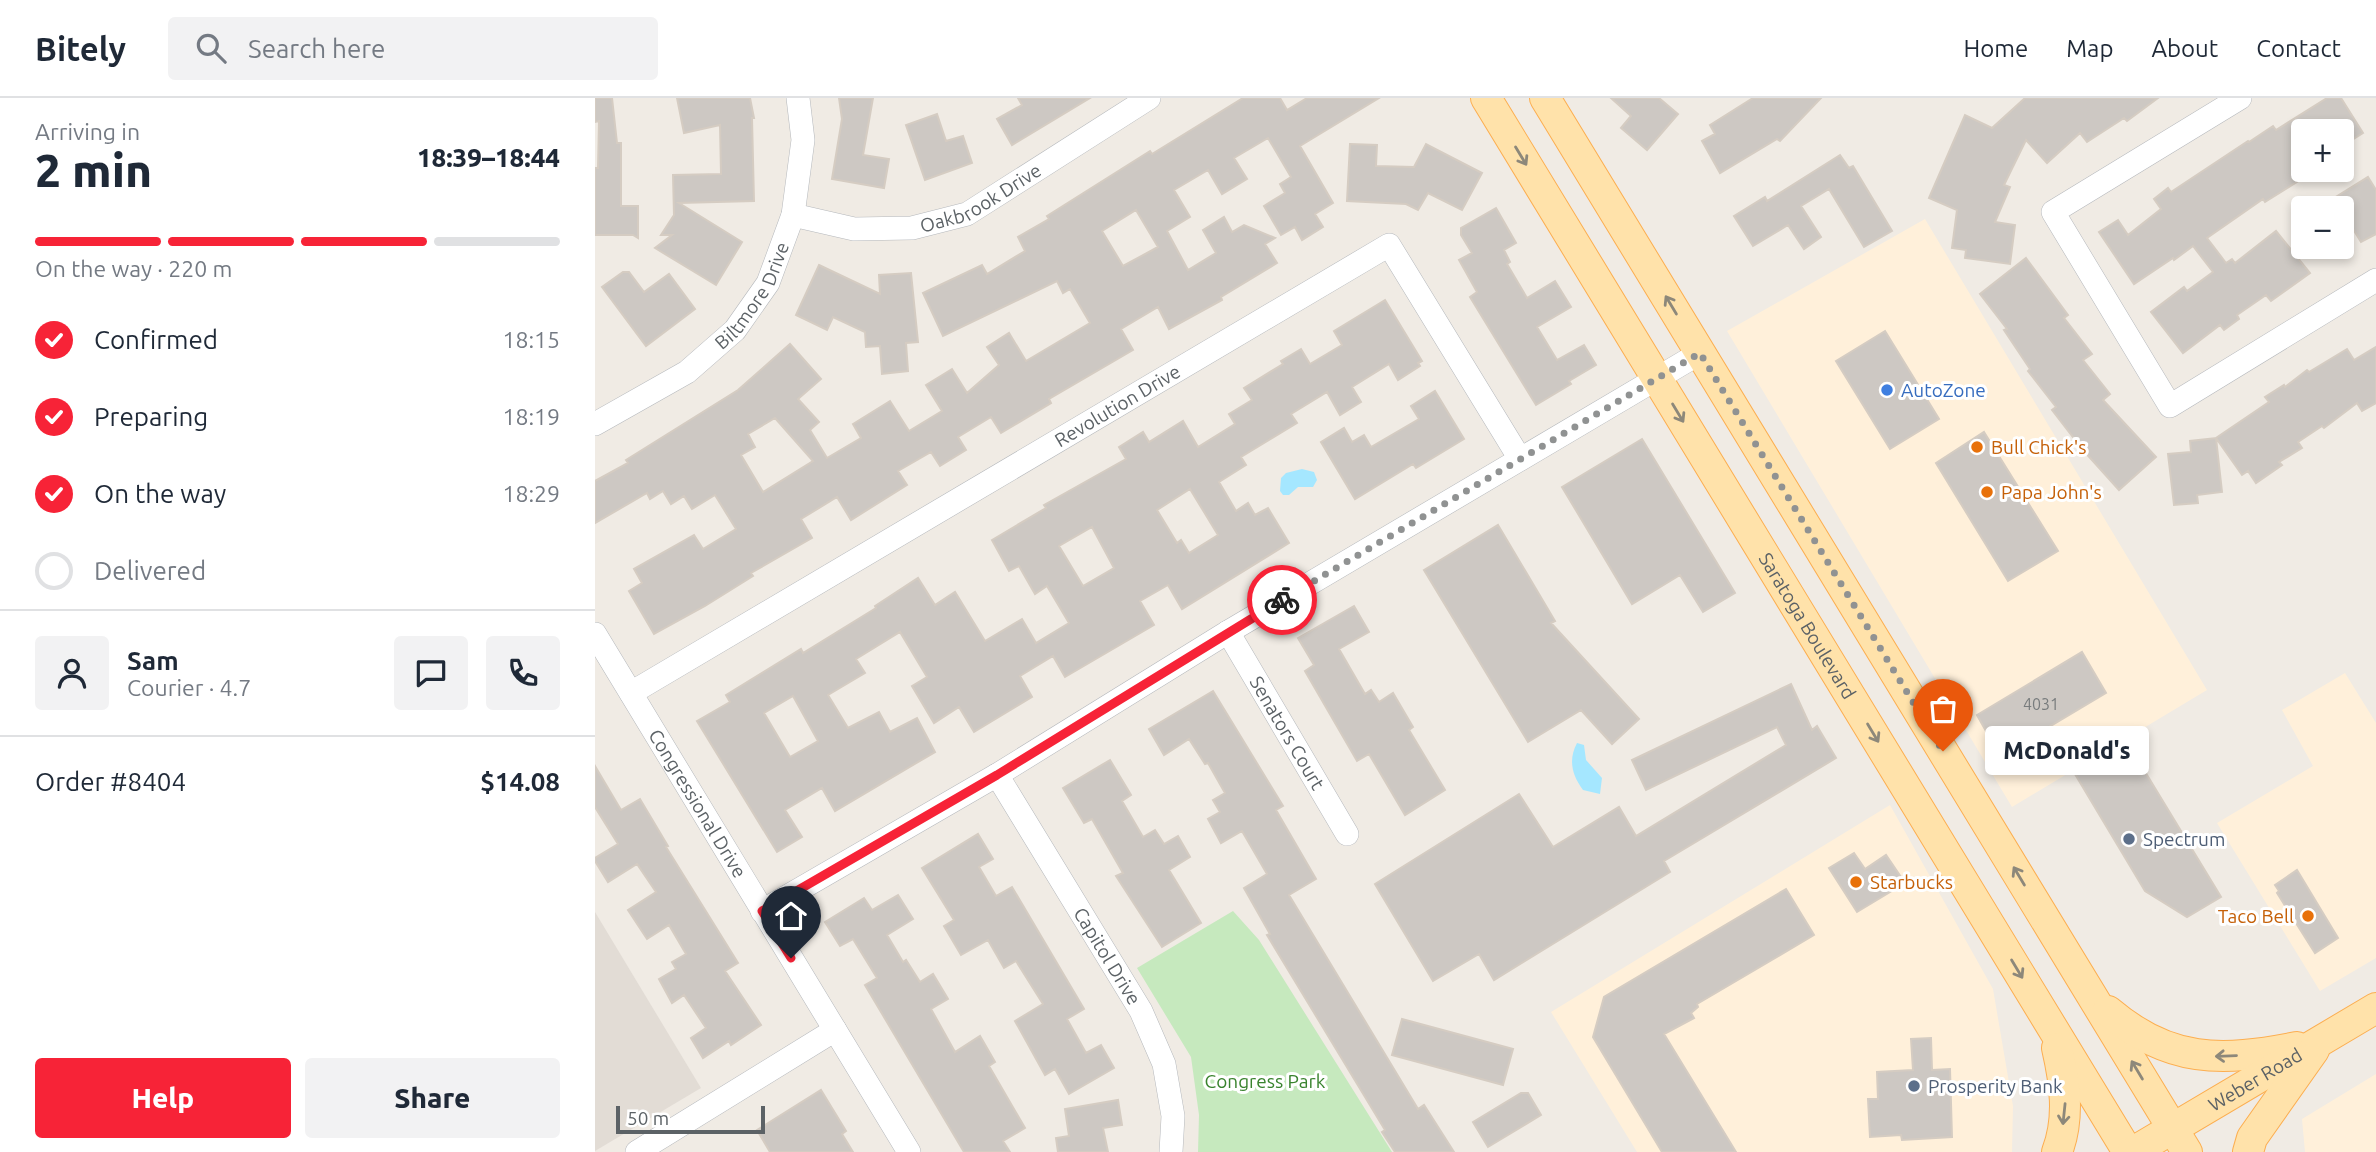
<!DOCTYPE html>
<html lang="en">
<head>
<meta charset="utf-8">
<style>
  :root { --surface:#fff; --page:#f2f2f3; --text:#1f2937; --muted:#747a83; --line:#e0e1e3; --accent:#f72337 }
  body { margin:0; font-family:Ubuntu,sans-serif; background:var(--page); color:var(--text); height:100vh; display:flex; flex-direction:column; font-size:26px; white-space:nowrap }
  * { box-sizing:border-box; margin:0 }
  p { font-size:23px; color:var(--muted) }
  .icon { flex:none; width:38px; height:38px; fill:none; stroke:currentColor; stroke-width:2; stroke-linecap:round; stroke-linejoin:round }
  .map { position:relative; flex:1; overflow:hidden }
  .sheet { display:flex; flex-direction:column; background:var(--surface); width:595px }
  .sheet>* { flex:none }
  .buttons { position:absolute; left:1696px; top:21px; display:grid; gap:14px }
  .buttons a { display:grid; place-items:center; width:63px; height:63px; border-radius:7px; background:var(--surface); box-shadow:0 4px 10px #0003; font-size:35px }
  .scale { position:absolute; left:21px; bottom:18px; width:149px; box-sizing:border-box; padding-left:7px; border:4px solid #5c6266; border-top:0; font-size:19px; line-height:24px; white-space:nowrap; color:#5c6266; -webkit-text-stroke:5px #fff; paint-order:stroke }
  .pin { position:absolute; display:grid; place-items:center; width:60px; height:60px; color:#fff; margin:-72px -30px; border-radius:50% 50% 50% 0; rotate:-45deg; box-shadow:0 0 7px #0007 }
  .pin .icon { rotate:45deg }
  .courier { position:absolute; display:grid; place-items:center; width:70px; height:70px; margin:-35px; border:5px solid #f72337; border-radius:50%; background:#fff; color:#222; box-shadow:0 2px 9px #0007 }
  .bubble { position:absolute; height:49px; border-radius:7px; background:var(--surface); box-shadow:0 4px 10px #0003; font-size:23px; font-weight:800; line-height:49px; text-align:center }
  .head em { font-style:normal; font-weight:800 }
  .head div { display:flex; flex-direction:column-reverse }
  .head { display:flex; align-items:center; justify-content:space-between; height:119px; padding:0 35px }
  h1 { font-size:46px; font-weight:800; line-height:52px }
  .bar { display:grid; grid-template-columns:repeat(4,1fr); gap:10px 7px; align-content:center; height:84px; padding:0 35px }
  .bar i { height:9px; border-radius:5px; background:var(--line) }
  .bar .on { background:var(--accent) }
  .bar p { grid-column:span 4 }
  .line { display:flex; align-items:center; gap:18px; padding:0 35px; border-top:2px solid var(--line) }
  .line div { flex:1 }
  .round { display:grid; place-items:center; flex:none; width:74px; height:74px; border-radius:7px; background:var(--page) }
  ol { padding:0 35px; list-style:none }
  li { display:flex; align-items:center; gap:21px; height:77px }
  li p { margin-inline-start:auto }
  li .icon { padding:7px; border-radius:50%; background:var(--accent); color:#fff; stroke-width:4 }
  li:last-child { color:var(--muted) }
  li i { width:38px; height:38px; border:4px solid var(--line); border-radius:50% }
  .cta { display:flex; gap:14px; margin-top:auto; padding:14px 35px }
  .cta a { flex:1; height:80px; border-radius:7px; background:var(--accent); color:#fff; font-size:28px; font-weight:800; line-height:80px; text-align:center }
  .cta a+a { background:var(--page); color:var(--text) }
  header { display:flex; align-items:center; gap:42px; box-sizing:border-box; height:98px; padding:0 35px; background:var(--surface); border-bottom:2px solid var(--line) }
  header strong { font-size:33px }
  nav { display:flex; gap:38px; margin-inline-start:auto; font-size:24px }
  .search { width:490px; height:63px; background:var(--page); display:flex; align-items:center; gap:18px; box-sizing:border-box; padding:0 24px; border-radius:7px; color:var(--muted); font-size:26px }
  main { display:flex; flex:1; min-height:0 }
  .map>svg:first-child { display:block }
  .commercial { fill:#fff0da }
  .education { fill:#e2dcd5 }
  .green { fill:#c6e9be }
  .water { fill:#a5e7ff }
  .building { fill:#cdc8c3; stroke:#d5ccc2; stroke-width:2; fill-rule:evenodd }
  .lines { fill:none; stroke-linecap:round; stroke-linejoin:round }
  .minor-casing { stroke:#b5b8bc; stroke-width:24 }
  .major-casing { stroke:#fcae50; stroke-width:32 }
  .minor { stroke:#fff; stroke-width:23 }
  .major { stroke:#ffe2aa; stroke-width:30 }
  .oneway { stroke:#8d887a }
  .done { stroke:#909292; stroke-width:7; stroke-dasharray:0 12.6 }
  .route { stroke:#f72337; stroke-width:9 }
  .shop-dot { fill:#3f7fe0; stroke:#fff; stroke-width:2.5 }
  .food-dot { fill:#e8710a; stroke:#fff; stroke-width:2.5 }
  .service-dot { fill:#5c6f8a; stroke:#fff; stroke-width:2.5 }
  .labels { text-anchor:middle; stroke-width:6; stroke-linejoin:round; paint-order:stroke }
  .number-label { font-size:16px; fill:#787c7d }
  .street-label { font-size:19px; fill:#5c6266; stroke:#fff }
  .shop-label { font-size:19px; fill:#366cbe; stroke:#fff; text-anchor:start }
  .food-label { font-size:19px; fill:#c56008; stroke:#fff; text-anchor:start }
  .service-label { font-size:19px; fill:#4e5e75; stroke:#fff; text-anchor:start }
  .park-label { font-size:19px; fill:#39832e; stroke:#fff }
</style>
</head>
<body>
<header>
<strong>Bitely</strong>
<div class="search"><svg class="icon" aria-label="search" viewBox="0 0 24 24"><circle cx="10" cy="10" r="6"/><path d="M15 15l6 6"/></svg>Search here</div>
<nav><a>Home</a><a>Map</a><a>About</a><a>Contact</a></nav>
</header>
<main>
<section class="sheet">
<div class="head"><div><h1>2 min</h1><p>Arriving in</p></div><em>18:39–18:44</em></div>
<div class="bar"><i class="on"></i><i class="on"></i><i class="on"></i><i></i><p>On the way · 220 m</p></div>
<ol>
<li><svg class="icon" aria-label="check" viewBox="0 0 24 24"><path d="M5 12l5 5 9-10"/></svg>Confirmed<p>18:15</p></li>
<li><svg class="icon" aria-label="check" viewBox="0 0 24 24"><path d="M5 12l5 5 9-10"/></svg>Preparing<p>18:19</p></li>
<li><svg class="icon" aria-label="check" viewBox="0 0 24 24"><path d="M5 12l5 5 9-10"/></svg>On the way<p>18:29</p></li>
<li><i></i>Delivered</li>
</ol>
<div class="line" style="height:126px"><a class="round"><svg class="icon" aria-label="person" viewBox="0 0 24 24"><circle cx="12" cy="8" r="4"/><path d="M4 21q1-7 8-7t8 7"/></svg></a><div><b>Sam</b><p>Courier · 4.7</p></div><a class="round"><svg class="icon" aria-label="chat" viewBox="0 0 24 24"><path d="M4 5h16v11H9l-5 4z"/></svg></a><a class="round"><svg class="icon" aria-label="phone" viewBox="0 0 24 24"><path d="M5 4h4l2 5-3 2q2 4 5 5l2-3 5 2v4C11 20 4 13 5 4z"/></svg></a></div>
<div class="line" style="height:91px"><div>Order #8404</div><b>$14.08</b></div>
<div class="cta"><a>Help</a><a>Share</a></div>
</section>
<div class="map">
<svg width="1781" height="1054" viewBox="0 0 1781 1054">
  <rect width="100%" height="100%" fill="#f0ebe4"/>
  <!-- commercial -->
  <path class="commercial" d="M1330,121l282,471 -195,117 -285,-476z
    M1750,575l31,50v235l-56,33 -103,-168 96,-57 -31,-56z
    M1295,707l103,184 20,117 -1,46h-375l-86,-140z
    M1781,976v78h-71l-3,-33z"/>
  <!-- education -->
  <path class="education" d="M0,814l106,176 -106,63z"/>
  <!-- green -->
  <path class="green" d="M638,813l26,29 133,212h-194l1,-37 -8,-58 -54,-89z"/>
  <!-- water -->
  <path class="water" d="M707,371l12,3 3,8 -4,7h-15l-9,8h-6l-3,-4 1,-13 5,-5z
    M982,645l7,2 2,15 16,18 -2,16 -17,-4c-11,-15 -15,-30 -6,-47z"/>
  <!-- building -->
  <path class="building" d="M0,0h17l5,45h4v63h17v32l-5,-3h-38v-67h3l1,-47 -4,1z
    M82,0h73l4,20h-2l2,83 -75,2 63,39 -26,43 -61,-37 17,-13h-11l13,-20 -1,-40 48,-1 -1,-49 -36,8z
    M244,0h34l-10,57 26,4 -5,29 -52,-9 10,-60z
    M423,0h72l-78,47 -15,-26 25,-14z
    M648,0h37l7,12 20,-12h72l-79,48 33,57 -18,11 8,13 -21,13 -7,-13 -14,8 -17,-29 21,-13 -5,-9 11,-7 -23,-39 -34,20 13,21 -25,15 -14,-24 -34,20 16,27 -23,14 21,39 28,-17 -13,-23 21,-13 8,15 12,-7 31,13 -10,6 12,19 -56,34 1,3 -53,29 -11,-22 -37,22 12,21 -84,49 2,4 -50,30 -10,-16 -33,20 8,13 -26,16 -9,-14 -33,19 9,14 -56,35 -14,-23 -36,22 11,19 -61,35 2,3 -48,30 -51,28 -25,-43 13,-8 -8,-14 60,-34 9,14 33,-20 -21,-34 -23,14 -8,-13 -13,8 -8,-13 -13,8 -3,-6 -52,30v-42l33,-18 -2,-3 112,-70 52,-46 31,35 -23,20 21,23 -9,8 17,28 34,-20 -8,-14 37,-23 19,30 33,-20 -16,-26 26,-16 15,24 32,-28 -12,-18 22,-14 17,28 64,-38 -20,-34 -7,4 -6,-12 -114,55 -20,-43 59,-28 5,9 38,-23 -7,-14 31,-18 -2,-3 103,-65 2,3zM541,112l22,37 -35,19 -21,-35zM180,320l38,43 -50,31 -22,-37 14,-8 -7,-13z
    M1016,0h48l19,16 -31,36 -26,-22 10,-12z
    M1158,0h68l-41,43 -3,-2 -57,34 -18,-32 13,-7 -5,-9z
    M1430,0h133l-31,23 -3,-3 -37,24 -7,-9 -33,30 -21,-23 -22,45 6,2 -15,35 20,3 -5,39 -45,-6 1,-8 -14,-2 5,-38 -28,-12 36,-83 27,13z
    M1732,0h14l22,35 -22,14v-16h-38v39h13l-51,32 -2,-3 -56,39 19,25 6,-4 3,4 41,-32 34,42 -39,28 -5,-6 -29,20 2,4 -15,11 -4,-5 -37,28 -32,-41 33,-25 3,4 26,-19 -20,-26 -19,14 -1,-2 -39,26 -35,-52 19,-12 10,15 33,-26 -7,-10 14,-11 3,4 77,-51 1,1 24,-16 3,4z
    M342,16l9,27 17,-5 9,27 -47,17 -19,-55z
    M755,46l27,1 -1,21 38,1 12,-23 56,29 -20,37 -34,-17 -10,17 -12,-6 -59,-3z
    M1245,57l9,13 4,-2 39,65 -28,16 -35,-58 -28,17 20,31 -17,12 -16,-24 -35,21 -19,-30 31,-19 2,4z
    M1773,79l8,13v44l-15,8 -27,-44z
    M901,110l20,35 -12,7 6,12 -3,2 20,34 28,-17 16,26 -34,20 20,33 27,-15 12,20 -27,16 2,3 -35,21 -66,-108 7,-5 -18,-32 13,-7 -11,-18v-7z
    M1431,160l42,57 -4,3 28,36 -9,6 27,34 -7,6 53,57 -37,33 -36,-40 -31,-40 4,-3 -28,-36 2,-2 -26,-39 3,-1 -27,-35z
    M224,167l61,29 -1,-19 32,-2 7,69 -12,1 2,28 -26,3 -2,-28 -14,1 -1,-15 -32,-15 -6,13 -31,-15z
    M28,174h6l15,20 25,-18 26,35 -49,37 -44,-59z
    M790,202l37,61 -4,2 2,3 -22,14 -9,-16 -37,23 9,15 -21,13 -13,-23 -36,22 6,9 -56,34 5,8 -27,17 17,29 12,-8 7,12 13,-7 21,35 -107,66 -14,-24 -28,16 14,24 -89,52 -12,-21 -33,20 12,21 -58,35 -15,-25 -25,16 -22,-37 15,-9 -27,-45 -44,27 9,14 -37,22 20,33 31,-16 11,20 27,-14 18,34 -100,59 -13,-23 -37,22 17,27 -25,15 -80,-131 33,-19 -4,-7 75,-46 2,4 73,-45 -1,-2 43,-28 17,27 20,-13 30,49 37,-22 14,24 33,-20 -22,-37 -12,8 -16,-28 -10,5 -17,-31 54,-32 -2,-3 82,-46 -7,-12 24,-15 6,10 34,-21 15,26 37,-23 -6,-10 23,-14 -8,-12 39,-24 -2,-3 20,-12 9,15 32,-19 -8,-14zM595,391l28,46 -29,18 -8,-13 -4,3 -20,-33zM497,429l22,41 -31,18 -24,-40zM198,598l25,45 -28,16 -26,-44z
    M1290,233l54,88 -49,30 -54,-88z
    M1781,249v56l-14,8 -5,-8 -33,25 -2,-2 -24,16 4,6 -23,14 3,3 -26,18 -8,-12 -6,4 -26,-37 53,-36 -4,-5 19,-12 1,2 22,-17 2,2 38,-23 7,11z
    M840,293l29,48 -48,29 -3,-4 -58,35 -34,-57 23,-14 8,14 12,-7 7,12 48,-28 -8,-13z
    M1389,334l74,119 -50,30 -72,-118z
    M1621,340l6,54 -25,3 1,8 -24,2 -6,-51 23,-2 -1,-11z
    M1047,341l93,154 -32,19 -23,-37 -48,29 -70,-117z
    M903,427l57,96 -4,2 88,96 -27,25 -31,-34 -53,32 -104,-172z
    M759,508l15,26 -30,17 26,45 6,-4 8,12 14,-9 20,34 -4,3 36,60 -40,25 -36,-61 -12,7 -52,-90 9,-6 -16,-27z
    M1487,554l24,41 -106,63 -23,-41z
    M1196,586l21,46 5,-4 19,32 -172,103 6,11 -176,108 -15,-26 -46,27 -58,-97 144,-90 34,53 66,-40 17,29 150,-91 -9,-18 -131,63 -14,-30z
    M618,593l70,115 -7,4 40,69 -27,16 129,214 6,-4 30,47h-59l-13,-20 3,-2 -118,-195 3,-1 -26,-46 23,-14 -25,-43 -21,12 -13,-24 12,-7 -7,-12 12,-7 -17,-30 -3,1 -16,-25 -25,16 -15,-26z
    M1532,644l94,155 -34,20 -42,-26 -70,-117z
    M515,662l21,35 -9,6 21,36 12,-7 9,14 14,-8 12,21 -21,13 32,53 -39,24 -46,-71 7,-3 -31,-54 -8,4 -21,-35z
    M0,668l26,44 19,-11 28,47 -2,1 72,116 -13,8 36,54 -30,20 -2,-4 -26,17 -12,-20 15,-10 -22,-33 -12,8 -13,-24 17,-10 -4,-7 14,-8 -17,-29 -22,14 -19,-29 28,-18 -19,-28 -29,18 -13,-21v-3l23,-14 -23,-37z
    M383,736l15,25 -14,8 17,29 16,-9 72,122 -17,10 19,34 15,-8 13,23 -45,26 -14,-25 -10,6 -30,-54 28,-17 -27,-43 -12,7 -16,-28 -27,15 -17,-29 10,-6 -32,-52z
    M1259,755l11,16 21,-14 19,28 -48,29 -28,-44z
    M1702,772l41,68 -23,15 -38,-60 2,-2 -4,-6z
    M1191,791l28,46 -117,69 1,3 -7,6 3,5 -30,16 72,118h-74l-69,-115 11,-40z
    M303,797l15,24 -26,16 16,27 3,-2 14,22 13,-8 15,25 -17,10 24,43 25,-16 15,26 -6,4 36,62 -22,13 7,11h-46l-99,-167 12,-7 -24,-39 -13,7 -15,-24 39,-24 8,12z
    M807,921l111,30 -10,36 -111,-30z
    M1336,940l1,32 18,-1 2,68 -50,3 -1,-5 -31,2 -2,-38h10l-1,-27 36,-2 -2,-31z
    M226,992l25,41 -4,3 11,18h-83l-13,-22z
    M926,995h7l13,22 -53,32 -15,-25z
    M523,1002l4,25 -19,3 5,24h-50l-2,-14 13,-2 -4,-27z"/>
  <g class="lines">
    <defs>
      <g id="minor">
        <path d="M1645,0l-187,114 117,194 206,-126"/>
        <path id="s1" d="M198,117l61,14 58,-1 55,-14 182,-116"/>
        <path id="s2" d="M0,326l92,-52 48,-42 33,-47 25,-68 10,-75 -5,-42"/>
        <path id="s3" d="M633,534l119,202"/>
        <path id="s4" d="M0,536l314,518"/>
        <path id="s5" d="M36,595l758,-448 131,214"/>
        <path id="s6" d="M402,677l144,236 23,53 9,52 -2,36"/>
        <path d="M167,813l235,-136 231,-143 472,-279"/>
        <path d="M42,1054l198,-122"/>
      </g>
      <g id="major">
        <path id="s7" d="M891,0l642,1054"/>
        <path d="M950,0l642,1054"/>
        <path d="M1513,913c61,52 113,51 189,36"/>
        <path d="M1462,1054c13,-34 8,-69 0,-104"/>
        <path id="s8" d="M1538,1054l243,-144"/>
        <path d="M1653,1054l4,-14 62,-88"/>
      </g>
    </defs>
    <!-- minor casing -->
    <use href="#minor" class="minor-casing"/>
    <!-- major casing -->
    <use href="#major" class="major-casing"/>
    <!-- minor -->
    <use href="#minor" class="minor"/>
    <!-- major -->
    <use href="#major" class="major"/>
  </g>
  <!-- one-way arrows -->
  <defs><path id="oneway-shaft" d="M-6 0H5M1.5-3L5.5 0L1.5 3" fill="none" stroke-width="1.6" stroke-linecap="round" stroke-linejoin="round" transform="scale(1.75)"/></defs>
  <g class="oneway">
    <use href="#oneway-shaft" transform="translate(926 58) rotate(59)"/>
    <use href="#oneway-shaft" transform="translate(1076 207) rotate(-121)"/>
    <use href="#oneway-shaft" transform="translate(1083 315) rotate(59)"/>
    <use href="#oneway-shaft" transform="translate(1278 635) rotate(59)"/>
    <use href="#oneway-shaft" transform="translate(1424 778) rotate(-121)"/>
    <use href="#oneway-shaft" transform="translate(1422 871) rotate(59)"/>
    <use href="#oneway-shaft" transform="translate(1631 958) rotate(178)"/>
    <use href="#oneway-shaft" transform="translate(1542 972) rotate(-121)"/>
    <use href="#oneway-shaft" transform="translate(1469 1016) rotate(96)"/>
  </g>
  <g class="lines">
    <!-- done -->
    <path class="done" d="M687,502l418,-247 243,398"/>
    <!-- route -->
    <path class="route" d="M196,860l-29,-47 235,-136 285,-175"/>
  </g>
  <!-- markers -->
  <circle class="shop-dot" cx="1292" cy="292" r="7"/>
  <g class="food-dot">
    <circle cx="1382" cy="349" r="7"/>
    <circle cx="1392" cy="394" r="7"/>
    <circle cx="1261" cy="784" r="7"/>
    <circle cx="1713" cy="818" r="7"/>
  </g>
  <g class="service-dot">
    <circle cx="1534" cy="741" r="7"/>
    <circle cx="1319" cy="988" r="7"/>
  </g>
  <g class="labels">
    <!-- number labels -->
    <g class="number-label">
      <text x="1446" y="612">4031</text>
    </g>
    <!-- street labels -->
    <g class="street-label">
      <text dy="7" stroke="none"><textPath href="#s1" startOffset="196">Oakbrook Drive</textPath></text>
      <text dy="7" stroke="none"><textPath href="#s2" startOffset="208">Biltmore Drive</textPath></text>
      <text dy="7" stroke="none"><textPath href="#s5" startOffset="565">Revolution Drive</textPath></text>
      <text dy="7" stroke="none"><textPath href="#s7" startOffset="618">Saratoga Boulevard</textPath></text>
      <text dy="7" stroke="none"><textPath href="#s3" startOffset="117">Senators Court</textPath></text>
      <text dy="7" stroke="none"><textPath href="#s4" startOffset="198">Congressional Drive</textPath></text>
      <text dy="7" stroke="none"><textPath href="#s6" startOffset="212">Capitol Drive</textPath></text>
      <text dy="7" stroke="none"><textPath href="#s8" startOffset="142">Weber Road</textPath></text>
    </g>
    <!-- shop labels -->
    <g class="shop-label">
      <text x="1306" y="299">AutoZone</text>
    </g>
    <!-- food labels -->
    <g class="food-label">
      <text x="1396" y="356">Bull Chick's</text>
      <text x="1406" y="401">Papa John's</text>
      <text x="1275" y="791">Starbucks</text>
      <text x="1699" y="825" text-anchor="end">Taco Bell</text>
    </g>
    <!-- service labels -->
    <g class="service-label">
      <text x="1548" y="748">Spectrum</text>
      <text x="1333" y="995">Prosperity Bank</text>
    </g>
    <!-- park labels -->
    <g class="park-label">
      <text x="670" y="990">Congress Park</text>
    </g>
  </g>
</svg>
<div class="buttons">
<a>+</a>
<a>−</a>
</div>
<div class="scale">50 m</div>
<div class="pin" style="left:1348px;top:653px;background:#ea580c"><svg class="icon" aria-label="bag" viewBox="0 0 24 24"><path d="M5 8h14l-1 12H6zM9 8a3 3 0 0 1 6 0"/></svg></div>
<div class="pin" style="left:196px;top:860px;background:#1f2937"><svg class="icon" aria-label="home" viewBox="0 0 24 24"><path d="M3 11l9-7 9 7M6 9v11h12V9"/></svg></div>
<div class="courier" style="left:687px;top:502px"><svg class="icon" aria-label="bike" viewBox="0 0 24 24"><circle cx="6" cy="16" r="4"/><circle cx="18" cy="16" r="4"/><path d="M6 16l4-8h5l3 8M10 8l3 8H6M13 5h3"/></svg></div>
<div class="bubble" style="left:1390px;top:628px;width:164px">McDonald's</div>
</div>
</main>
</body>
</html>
